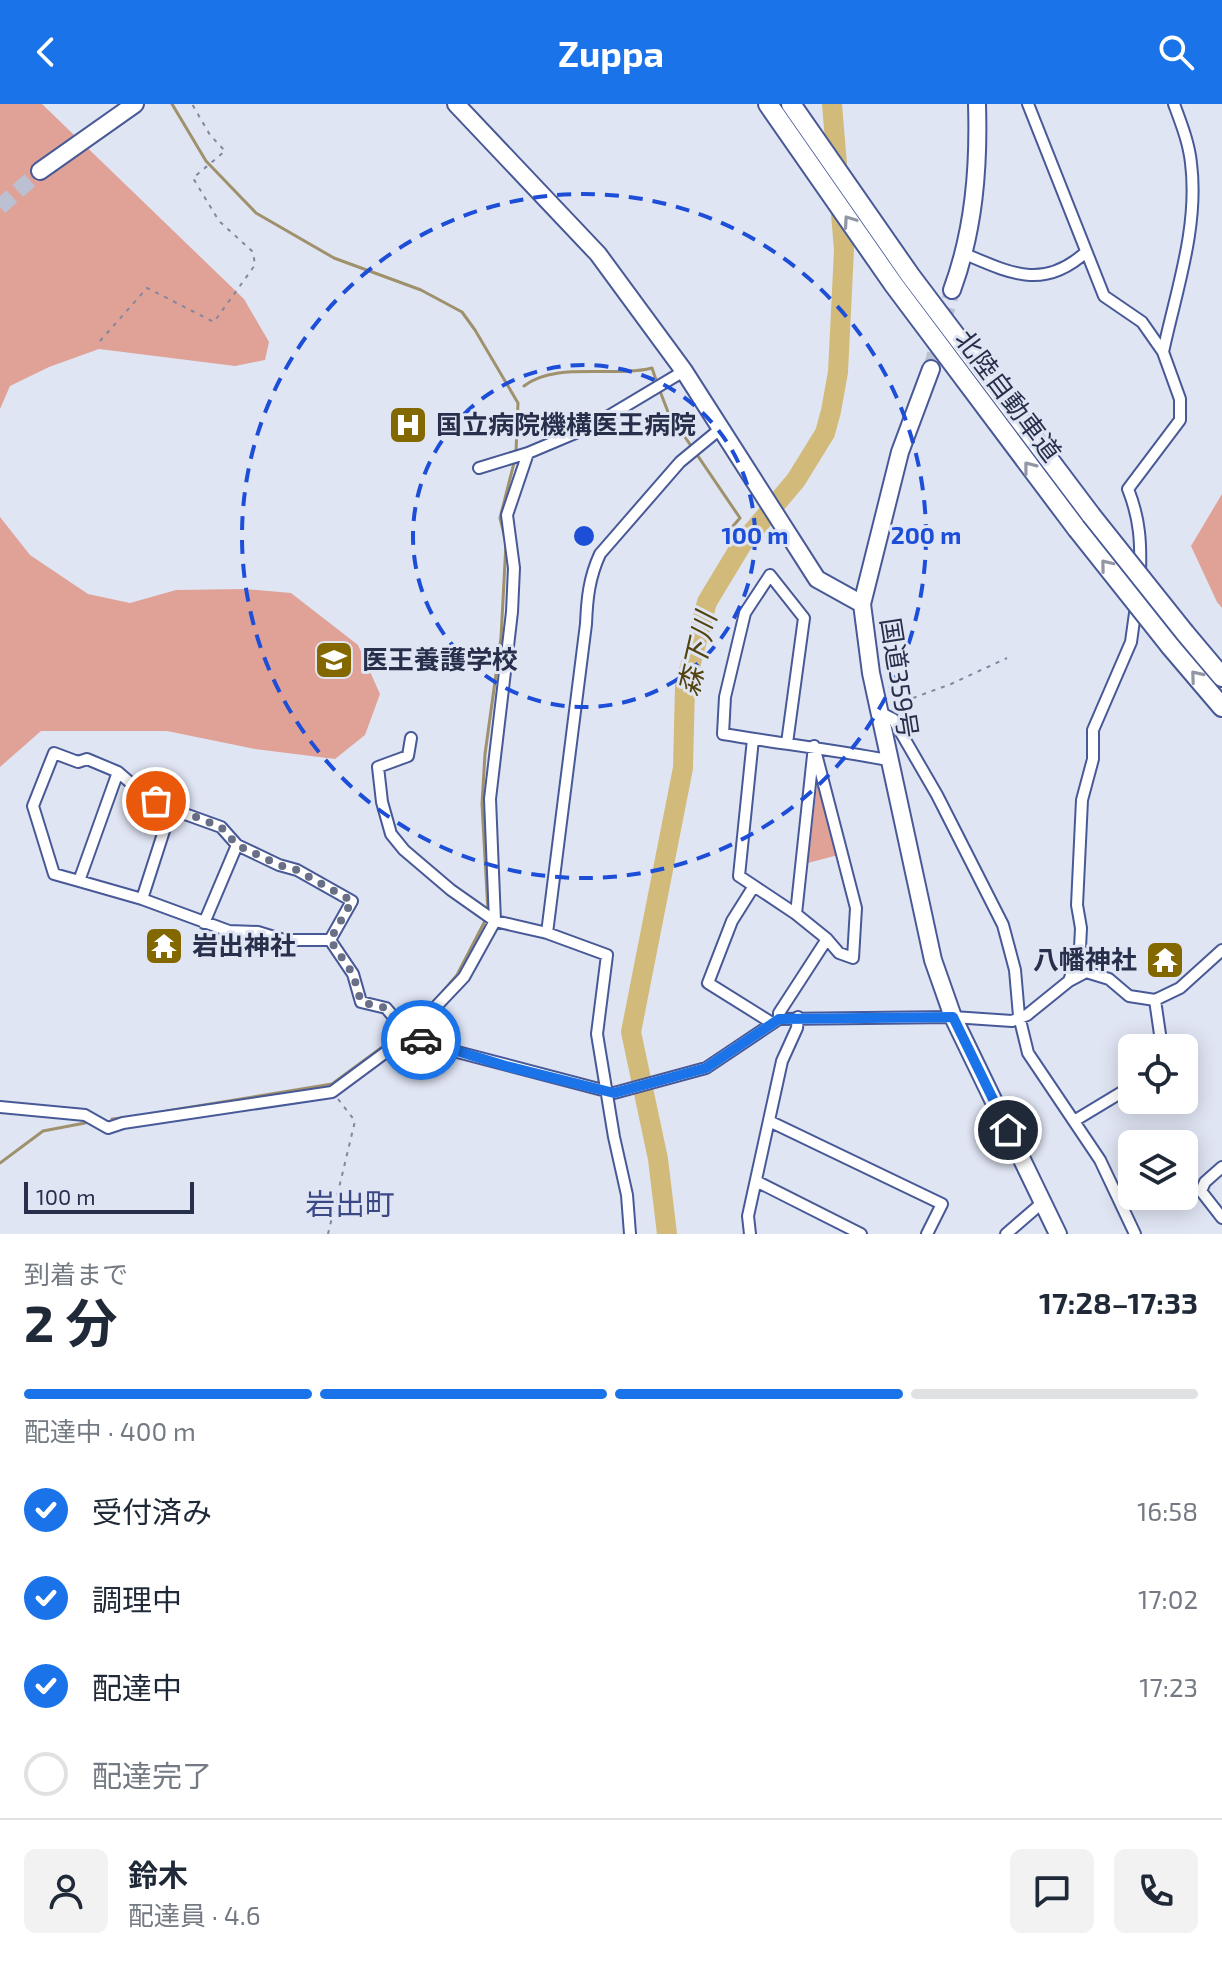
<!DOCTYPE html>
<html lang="ja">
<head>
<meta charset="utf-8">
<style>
  :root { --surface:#fff; --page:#f2f2f3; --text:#1f2937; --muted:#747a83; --line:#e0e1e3; --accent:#1a73e8 }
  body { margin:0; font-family:"Exo 2","Noto Sans JP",sans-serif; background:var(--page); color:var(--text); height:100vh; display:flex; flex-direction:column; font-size:30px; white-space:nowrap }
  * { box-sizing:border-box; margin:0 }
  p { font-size:26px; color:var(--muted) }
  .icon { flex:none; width:44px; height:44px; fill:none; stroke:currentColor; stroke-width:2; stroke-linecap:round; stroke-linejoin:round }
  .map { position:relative; height:1130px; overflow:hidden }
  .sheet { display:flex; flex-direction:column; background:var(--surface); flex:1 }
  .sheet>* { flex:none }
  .buttons { position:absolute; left:1118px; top:930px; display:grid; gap:16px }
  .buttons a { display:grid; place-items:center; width:80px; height:80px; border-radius:12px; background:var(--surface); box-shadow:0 4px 20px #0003; font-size:40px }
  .scale { position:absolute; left:24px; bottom:20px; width:170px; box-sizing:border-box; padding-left:8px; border:4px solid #272f4b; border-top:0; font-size:22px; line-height:28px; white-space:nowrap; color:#272f4b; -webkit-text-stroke:6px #e0e5f4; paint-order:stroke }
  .pin { position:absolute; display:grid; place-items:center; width:68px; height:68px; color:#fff; margin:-34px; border:4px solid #fff; border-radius:50%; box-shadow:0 2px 8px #0007 }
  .courier { position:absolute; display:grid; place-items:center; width:80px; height:80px; margin:-40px; border:6px solid #1a73e8; border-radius:50%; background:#fff; color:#222; box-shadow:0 2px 10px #0007 }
  .summary em { font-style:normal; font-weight:700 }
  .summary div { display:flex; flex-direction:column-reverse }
  .summary { display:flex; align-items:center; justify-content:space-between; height:136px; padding:0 24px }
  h1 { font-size:52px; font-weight:700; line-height:60px }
  .bar { display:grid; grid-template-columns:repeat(4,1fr); gap:12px 8px; align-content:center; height:96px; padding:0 24px }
  .bar i { height:10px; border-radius:6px; background:var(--line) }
  .bar .on { background:var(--accent) }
  .bar p { grid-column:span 4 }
  .line { display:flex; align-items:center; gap:20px; padding:0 24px; border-top:2px solid var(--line) }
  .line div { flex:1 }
  .round { display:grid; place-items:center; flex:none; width:84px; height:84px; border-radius:12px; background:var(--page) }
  ol { padding:0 24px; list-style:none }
  li { display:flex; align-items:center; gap:24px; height:88px }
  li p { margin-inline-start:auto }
  li .icon { padding:8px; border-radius:50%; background:var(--accent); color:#fff; stroke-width:4 }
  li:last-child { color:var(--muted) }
  li i { width:44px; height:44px; border:4px solid var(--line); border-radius:50% }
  header { display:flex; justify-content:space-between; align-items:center; height:104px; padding:0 24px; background:var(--accent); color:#fff; font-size:36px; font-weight:700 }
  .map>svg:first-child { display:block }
  .green { fill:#e0a297 }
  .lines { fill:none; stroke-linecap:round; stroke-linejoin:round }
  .stream { stroke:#9f916c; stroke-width:3 }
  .river { stroke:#d2bb7a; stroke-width:20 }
  .trunk-tunnel { stroke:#bbc1d2; stroke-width:16; stroke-dasharray:16 8; stroke-linecap:butt }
  .minor-casing { stroke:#485997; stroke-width:14 }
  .trunk-casing { stroke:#485997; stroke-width:20 }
  .motorway-casing { stroke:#485997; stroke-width:22 }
  .path { stroke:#81879d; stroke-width:2; stroke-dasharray:4 6; stroke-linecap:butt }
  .minor { stroke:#fff; stroke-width:10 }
  .trunk { stroke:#fff; stroke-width:16 }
  .motorway { stroke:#fff; stroke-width:18 }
  .motorway-bridge-casing { stroke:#485997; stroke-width:22; stroke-linecap:butt }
  .motorway-bridge { stroke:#fff; stroke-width:18 }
  .oneway { stroke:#9397a5 }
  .done { stroke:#686f86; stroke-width:8; stroke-dasharray:0 14.4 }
  .route { stroke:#1a73e8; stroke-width:10 }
  .ring { fill:none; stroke:#1d4ed8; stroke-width:4; stroke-dasharray:14 10 }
  .labels { text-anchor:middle; stroke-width:6; stroke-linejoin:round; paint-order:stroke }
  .street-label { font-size:26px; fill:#272f4b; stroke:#e0e5f4 }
  .poi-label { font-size:26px; font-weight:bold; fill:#272f4b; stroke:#e0e5f4; text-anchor:start }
  .water-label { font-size:28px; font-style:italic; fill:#53430f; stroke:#e0e5f4 }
  .quarter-label { font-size:30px; fill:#3a4985; stroke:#e0e5f4 }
  .centre { fill:#1d4ed8; stroke:#e0e5f4; stroke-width:4 }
  .ring-label { font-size:24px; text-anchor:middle; font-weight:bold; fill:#1d4ed8; stroke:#e0e5f4; stroke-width:6; stroke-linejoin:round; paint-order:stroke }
</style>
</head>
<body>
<header><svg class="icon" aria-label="back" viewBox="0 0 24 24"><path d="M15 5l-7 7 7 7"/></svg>Zuppa<svg class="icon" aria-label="search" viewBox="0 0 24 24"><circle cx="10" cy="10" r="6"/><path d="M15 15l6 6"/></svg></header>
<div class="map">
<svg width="1222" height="1130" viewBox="0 0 1222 1130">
  <rect width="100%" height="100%" fill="#e0e5f4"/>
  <!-- green -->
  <path class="green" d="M0,0h42l202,195 25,43 -4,18 -30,6 -136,-17 -50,18 -39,19 -10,23z
    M1222,390v114l-5,-6 -26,-56z
    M0,413l30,38 58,39 42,9 46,-13 68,-1 47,4 67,52 22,49 -15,41 -30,24 -80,-10 -88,-18h-126l-41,36z
    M818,672l20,79 -30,8z"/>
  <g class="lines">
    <!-- stream -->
    <path class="stream" d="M172,0l34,57 50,52 78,45 87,32 41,22 13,18 43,73 -2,49
      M524,282c31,-25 89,-8 128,-18l5,15
      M660,287l8,21 72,106 -13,15 10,20
      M488,808l-6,-108 3,-50 16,-116 5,-95 -6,-25 15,-59
      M438,893l19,-22 29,-56
      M167,1007l165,-27 68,-50
      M112,1015l20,-2
      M0,1059l43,-32 42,-8"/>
    <!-- river -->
    <path class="river" d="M667,1130l-9,-75 -27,-127 52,-264 2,-82 22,-84 35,-58 54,-64 29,-47 6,-22 7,-39 6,-122 -12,-146"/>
    <!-- trunk-tunnel -->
    <path class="trunk-tunnel" d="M0,103l40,-36
      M931,265l21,-79"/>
    <defs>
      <path id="minor" d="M1028,0l76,192 38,26 21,30 17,47v21l-52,69c12,30 13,54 12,85
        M965,150c47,20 79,36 121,-2
        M1163,248c13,-61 36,-125 28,-189 -2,-20 -10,-40 -17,-59
        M479,364l49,-15 64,-27 92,-55
        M877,607l16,8 44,76 66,130 12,45 4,46 9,37 72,107 35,74
        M411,634l-3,18 -30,11 4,35 9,32 13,16 47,40 44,31 52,12 60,22 -10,79 17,103 13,58 3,39
        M753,635l-14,137 15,10
        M787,639l17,-125 -34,-43 -25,38 -20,84 -2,37c55,9 110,16 165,26
        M814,642l42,162 -3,50 -14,-5 -12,-14 -31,-25z
        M118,668l23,20 30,17 50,18 16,18 42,20 18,5 55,31 -22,39h-46l-26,-8 -29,-1 -87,-32 -63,-18z
        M79,777l-25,-7 -21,-68 21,-53 24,9 9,-3 31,13
        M142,795l29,-90
        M204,819l33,-78
        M547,829l39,-309c1,-25 3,-46 14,-70l80,-92 40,-33
        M330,836l23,34 8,28 25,6 23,27 33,13 172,45 92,-25 73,-49 174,-2 59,4 15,-6 42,-34 17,-9 23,7 20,17 26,4 25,-12 42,-38
        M1069,877l11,-33 1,-20 -4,-23 5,-105 11,-41v-29l38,-88 5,-36
        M1155,896l7,48
        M779,915v-6l48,-74
        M772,919l-64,-40 24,-62 22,-35 42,28
        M0,1003l85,8 23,13 15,-5 209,-31 77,-57 55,-58 31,-56 -5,-122 22,-187 2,-44 -7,-53 21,-62
        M769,1017l173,83 -15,30
        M1074,1017l58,-35
        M1222,1063l-17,15 -4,9 21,27
        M756,1077l105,53
        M750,1130l-2,-18 34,-155 15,-33 1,-11
        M1006,1130l37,-32"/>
      <path id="trunk" d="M456,0l142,150 86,117 133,208 45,25
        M40,67l95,-67
        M952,186c22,-60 27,-122 25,-186
        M931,265l-31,83 -38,152 9,69 62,287 20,57 105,217"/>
      <path id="motorway" d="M768,0l126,181 183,244
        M791,0l119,171 181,240
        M1185,529l37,44
        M1170,542l52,61"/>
    </defs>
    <!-- minor casing -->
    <use href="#minor" class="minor-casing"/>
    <!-- trunk casing -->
    <use href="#trunk" class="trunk-casing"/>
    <!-- motorway casing -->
    <use href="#motorway" class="motorway-casing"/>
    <!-- path -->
    <path class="path" d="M100,237l47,-53 67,34 41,-57 -2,-13 -34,-31 -26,-43 32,-27 -15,-16 -18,-31
      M894,601l57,-21 56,-26
      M328,1130l27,-113 -17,-22"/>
    <!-- minor -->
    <use href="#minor" class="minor"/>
    <!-- trunk -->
    <use href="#trunk" class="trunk"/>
    <!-- motorway -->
    <use href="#motorway" class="motorway"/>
    <defs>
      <path id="motorway-bridge" d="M1091,411l94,118
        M1077,425l93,117"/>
    </defs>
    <!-- motorway-bridge casing -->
    <use href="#motorway-bridge" class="motorway-bridge-casing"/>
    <!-- motorway-bridge -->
    <use href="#motorway-bridge" class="motorway-bridge"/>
  </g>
  <!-- one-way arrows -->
  <defs><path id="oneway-chevron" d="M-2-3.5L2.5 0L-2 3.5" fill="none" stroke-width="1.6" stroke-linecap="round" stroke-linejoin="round" transform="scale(2)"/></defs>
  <g class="oneway">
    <use href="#oneway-chevron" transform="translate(849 117) rotate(-125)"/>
    <use href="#oneway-chevron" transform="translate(1029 363) rotate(-128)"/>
    <use href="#oneway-chevron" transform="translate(1106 461) rotate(-129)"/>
    <use href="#oneway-chevron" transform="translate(1196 572) rotate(-130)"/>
  </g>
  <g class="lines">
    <!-- done -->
    <path class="done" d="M156,697l65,26 16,18 42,20 18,5 55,31 -22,39 23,34 8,28 25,6 23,27 12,5"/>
    <!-- route -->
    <path class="route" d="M421,936l85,26 108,27 92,-25 73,-49 174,-2 55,113"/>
  </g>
  <!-- distance rings -->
  <g class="ring">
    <circle cx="584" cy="432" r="171"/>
    <circle cx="584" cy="432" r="342"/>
  </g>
  <!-- icons -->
  <defs>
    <symbol id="hospital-square" viewBox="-11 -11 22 22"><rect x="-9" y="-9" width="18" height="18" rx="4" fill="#836800" stroke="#e0e5f4"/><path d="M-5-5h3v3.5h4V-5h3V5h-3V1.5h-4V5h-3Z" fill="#fff"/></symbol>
    <symbol id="school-square" viewBox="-11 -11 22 22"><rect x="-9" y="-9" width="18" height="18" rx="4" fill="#836800" stroke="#e0e5f4"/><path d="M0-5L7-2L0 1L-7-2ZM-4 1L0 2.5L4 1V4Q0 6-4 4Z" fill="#fff"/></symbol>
    <symbol id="temple-square" viewBox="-11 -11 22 22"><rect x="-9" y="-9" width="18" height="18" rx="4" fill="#836800" stroke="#e0e5f4"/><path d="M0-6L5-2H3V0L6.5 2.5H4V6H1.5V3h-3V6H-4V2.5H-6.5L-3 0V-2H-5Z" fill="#fff"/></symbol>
  </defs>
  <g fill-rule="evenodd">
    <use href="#hospital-square" x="386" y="299" width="44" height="44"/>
    <use href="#school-square" x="312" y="534" width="44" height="44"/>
    <use href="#temple-square" x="142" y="820" width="44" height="44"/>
    <use href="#temple-square" x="1143" y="834" width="44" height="44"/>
  </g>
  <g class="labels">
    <!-- street labels -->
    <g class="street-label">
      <text transform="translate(1008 292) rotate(53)" y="9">北陸自動車道</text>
      <text transform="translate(899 574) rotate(81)" y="9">国道359号</text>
    </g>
    <!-- poi labels -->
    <g class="poi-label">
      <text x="436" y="330">国立病院機構医王病院</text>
      <text x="362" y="565">医王養護学校</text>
      <text x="192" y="851">岩出神社</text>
      <text x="1137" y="865" text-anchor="end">八幡神社</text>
    </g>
    <!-- water labels -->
    <g class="water-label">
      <text transform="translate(697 550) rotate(-77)" y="10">森下川</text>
    </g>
    <!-- quarter labels -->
    <g class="quarter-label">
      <text x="350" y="1111">岩出町</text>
    </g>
  </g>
  <circle cx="584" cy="432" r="12" class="centre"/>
  <g class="ring-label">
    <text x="755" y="440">100 m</text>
    <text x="926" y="440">200 m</text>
  </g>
</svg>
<div class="buttons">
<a><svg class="icon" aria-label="locate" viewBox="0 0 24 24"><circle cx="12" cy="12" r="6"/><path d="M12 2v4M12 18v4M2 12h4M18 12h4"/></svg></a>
<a><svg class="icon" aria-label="layers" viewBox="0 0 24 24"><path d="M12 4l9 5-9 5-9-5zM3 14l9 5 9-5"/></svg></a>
</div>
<div class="scale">100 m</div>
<div class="pin" style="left:156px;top:697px;background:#ea580c"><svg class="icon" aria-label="bag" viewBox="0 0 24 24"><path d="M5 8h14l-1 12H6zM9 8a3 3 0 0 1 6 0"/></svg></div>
<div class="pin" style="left:1008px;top:1026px;background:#1f2937"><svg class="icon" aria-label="home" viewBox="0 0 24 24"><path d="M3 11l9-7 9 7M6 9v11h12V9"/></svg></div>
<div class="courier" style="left:421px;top:936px"><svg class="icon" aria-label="car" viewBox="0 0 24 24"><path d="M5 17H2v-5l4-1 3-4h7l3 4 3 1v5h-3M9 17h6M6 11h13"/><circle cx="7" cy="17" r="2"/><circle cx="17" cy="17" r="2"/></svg></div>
</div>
<section class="sheet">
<div class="summary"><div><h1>2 分</h1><p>到着まで</p></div><em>17:28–17:33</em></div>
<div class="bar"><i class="on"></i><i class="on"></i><i class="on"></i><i></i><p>配達中 · 400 m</p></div>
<ol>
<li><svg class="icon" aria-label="check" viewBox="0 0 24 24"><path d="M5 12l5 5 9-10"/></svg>受付済み<p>16:58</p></li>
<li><svg class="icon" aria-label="check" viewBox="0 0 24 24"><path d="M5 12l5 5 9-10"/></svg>調理中<p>17:02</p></li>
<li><svg class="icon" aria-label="check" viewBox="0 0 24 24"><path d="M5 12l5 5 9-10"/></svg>配達中<p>17:23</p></li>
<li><i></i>配達完了</li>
</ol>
<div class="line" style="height:144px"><a class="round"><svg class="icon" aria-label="person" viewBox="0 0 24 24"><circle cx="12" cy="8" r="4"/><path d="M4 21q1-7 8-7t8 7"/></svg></a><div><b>鈴木</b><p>配達員 · 4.6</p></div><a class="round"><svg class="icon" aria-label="chat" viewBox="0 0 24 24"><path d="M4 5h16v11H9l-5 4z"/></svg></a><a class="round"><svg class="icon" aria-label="phone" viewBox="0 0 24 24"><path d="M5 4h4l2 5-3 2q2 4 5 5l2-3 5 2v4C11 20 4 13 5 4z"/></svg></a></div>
</section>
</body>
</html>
